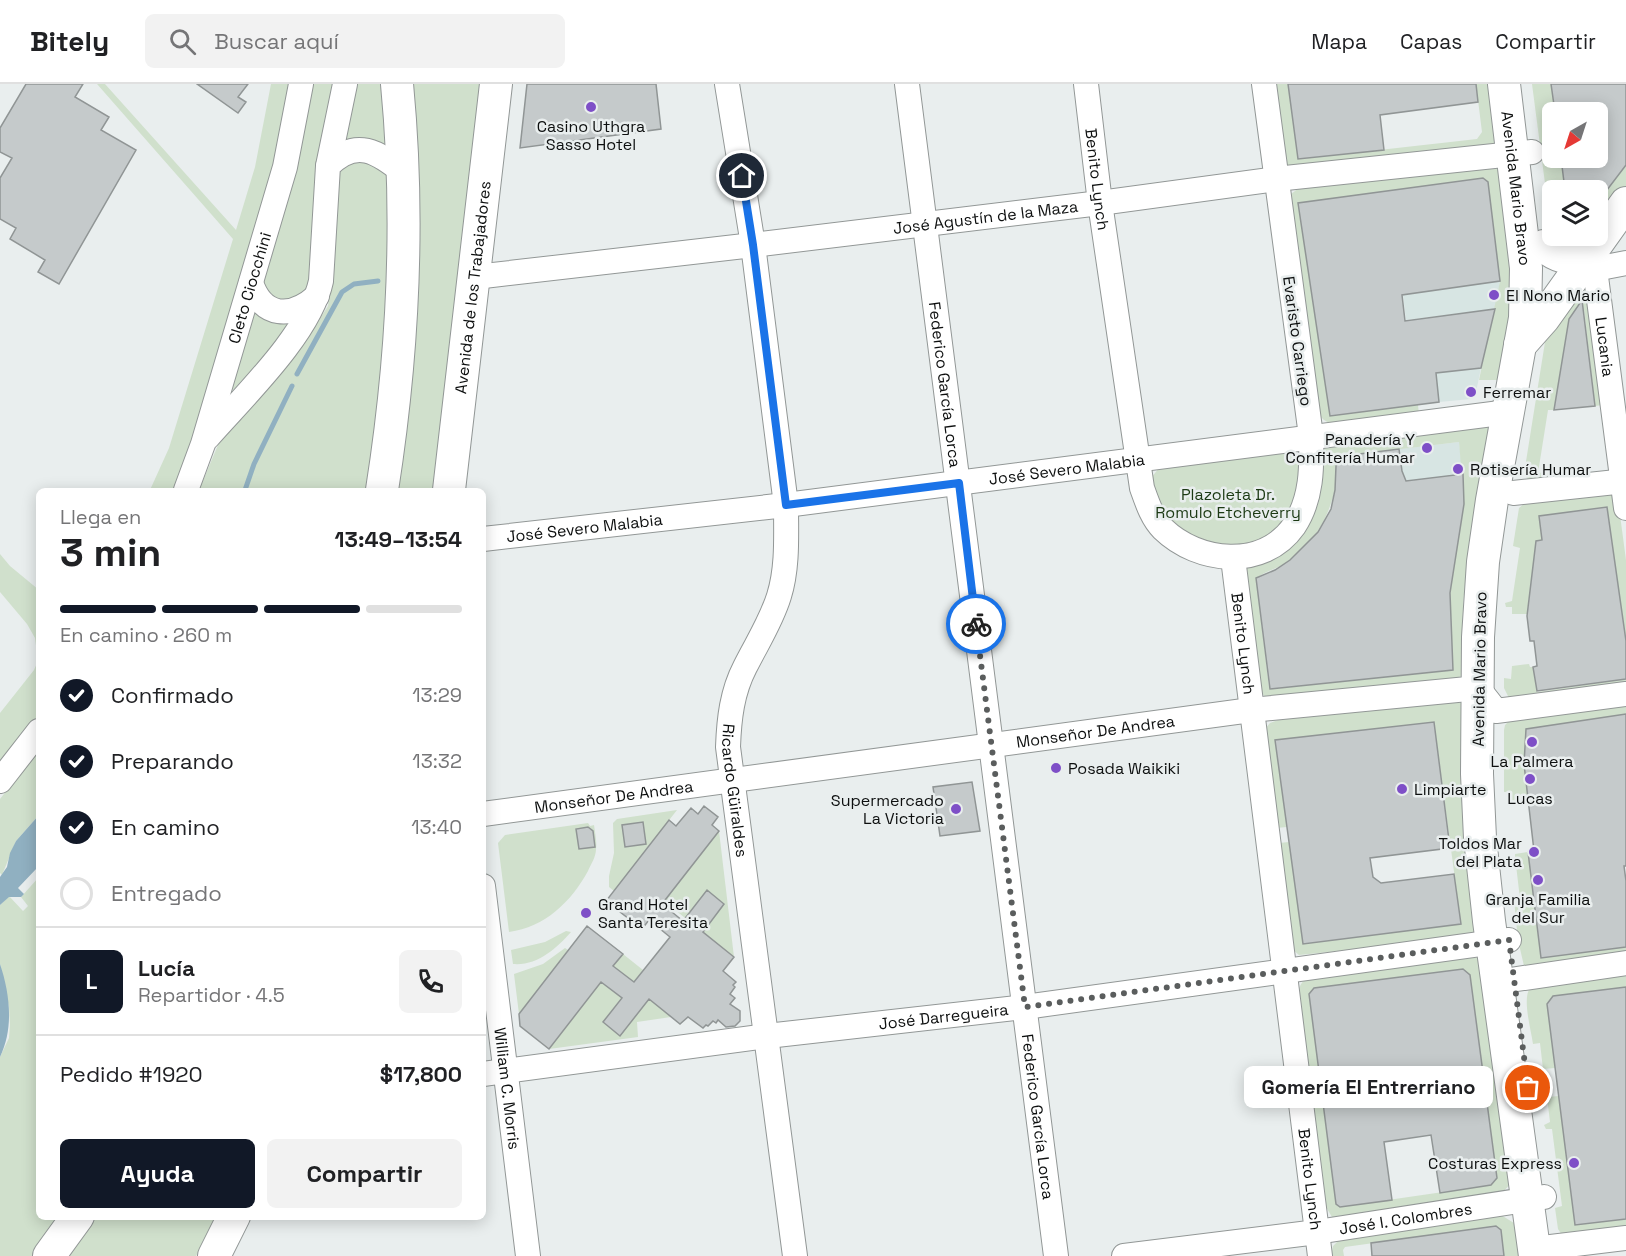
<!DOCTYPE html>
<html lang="es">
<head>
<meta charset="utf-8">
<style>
  :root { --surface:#fff; --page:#f2f2f2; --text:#202124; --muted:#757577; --line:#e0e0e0; --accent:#111827 }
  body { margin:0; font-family:"Space Grotesk",sans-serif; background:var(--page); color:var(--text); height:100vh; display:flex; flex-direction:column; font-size:22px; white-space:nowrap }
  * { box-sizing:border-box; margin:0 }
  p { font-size:20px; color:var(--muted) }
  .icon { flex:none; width:33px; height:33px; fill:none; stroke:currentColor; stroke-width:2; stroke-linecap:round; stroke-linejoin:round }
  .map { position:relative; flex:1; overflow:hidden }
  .details { position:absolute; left:36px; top:404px; width:450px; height:732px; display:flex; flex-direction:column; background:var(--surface); border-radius:9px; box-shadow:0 3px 15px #0003 }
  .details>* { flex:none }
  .needle { width:39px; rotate:219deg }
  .fabs { position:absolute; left:1542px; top:18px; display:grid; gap:12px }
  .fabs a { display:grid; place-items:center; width:66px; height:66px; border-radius:9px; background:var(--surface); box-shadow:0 3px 15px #0003; font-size:30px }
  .pin { position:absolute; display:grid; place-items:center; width:51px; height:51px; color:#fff; margin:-26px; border:3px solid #fff; border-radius:50%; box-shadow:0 2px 6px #0007 }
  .courier { position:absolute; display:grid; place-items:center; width:60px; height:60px; margin:-30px; border:4px solid #1a73e8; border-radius:50%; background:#fff; color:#222; box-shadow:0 2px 8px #0007 }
  .bubble { position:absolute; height:42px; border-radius:9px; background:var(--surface); box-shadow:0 3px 15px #0003; font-size:20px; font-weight:700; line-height:42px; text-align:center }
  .summary em { font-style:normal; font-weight:700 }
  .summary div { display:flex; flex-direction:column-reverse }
  .summary { display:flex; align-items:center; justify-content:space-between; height:102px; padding:0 24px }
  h1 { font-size:39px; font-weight:700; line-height:45px }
  .bar { display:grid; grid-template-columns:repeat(4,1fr); gap:9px 6px; align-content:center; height:72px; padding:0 24px }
  .bar i { height:8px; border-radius:4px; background:var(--line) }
  .bar .on { background:var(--accent) }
  .bar p { grid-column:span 4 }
  .line { display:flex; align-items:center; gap:15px; padding:0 24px; border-top:2px solid var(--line) }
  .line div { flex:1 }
  .round { display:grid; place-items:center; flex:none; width:63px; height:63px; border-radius:9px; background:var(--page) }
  ol { padding:0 24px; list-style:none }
  li { display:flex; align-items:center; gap:18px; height:66px }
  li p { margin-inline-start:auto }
  li .icon { padding:6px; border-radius:50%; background:var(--accent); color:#fff; stroke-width:4 }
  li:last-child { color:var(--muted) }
  li i { width:33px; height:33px; border:3px solid var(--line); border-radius:50% }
  .primary-button { display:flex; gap:12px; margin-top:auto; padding:12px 24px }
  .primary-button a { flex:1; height:69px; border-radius:9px; background:var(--accent); color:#fff; font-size:24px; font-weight:700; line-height:69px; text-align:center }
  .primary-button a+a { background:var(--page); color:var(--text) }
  header { display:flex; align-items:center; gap:36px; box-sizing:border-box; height:84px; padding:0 30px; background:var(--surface); border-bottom:2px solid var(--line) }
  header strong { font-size:28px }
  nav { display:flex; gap:33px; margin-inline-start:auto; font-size:21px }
  .search { width:420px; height:54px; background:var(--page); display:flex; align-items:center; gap:15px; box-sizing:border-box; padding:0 21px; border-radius:9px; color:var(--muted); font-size:22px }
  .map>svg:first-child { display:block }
  .built { fill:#d7e5e3 }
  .green { fill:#d0e0cc; fill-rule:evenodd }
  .water { fill:#90b0c1 }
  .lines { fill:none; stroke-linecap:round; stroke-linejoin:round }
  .stream { stroke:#90b0c1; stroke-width:5 }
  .building { fill:#c5cacb; stroke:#909595; stroke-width:1.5 }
  .minor-casing { stroke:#929796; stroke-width:26 }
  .major-casing { stroke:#929796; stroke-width:34 }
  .minor { stroke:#fff; stroke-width:24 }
  .major { stroke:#fff; stroke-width:32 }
  .done { stroke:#5a5d5d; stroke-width:6; stroke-dasharray:0 10.8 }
  .route { stroke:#1a73e8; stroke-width:8 }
  .poi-dot { fill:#7e4fc7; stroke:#e9eeee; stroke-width:2 }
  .labels { text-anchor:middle; stroke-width:5; stroke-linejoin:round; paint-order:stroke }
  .poi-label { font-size:16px; fill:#0d0f0f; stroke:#e9eeee; text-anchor:start }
  .street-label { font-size:16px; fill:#0d0f0f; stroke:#e9eeee }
  .park-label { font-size:16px; fill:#1c3a14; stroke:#e9eeee }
</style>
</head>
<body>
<header>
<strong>Bitely</strong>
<div class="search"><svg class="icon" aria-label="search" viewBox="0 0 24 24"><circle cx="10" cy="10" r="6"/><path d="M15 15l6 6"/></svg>Buscar aquí</div>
<nav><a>Mapa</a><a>Capas</a><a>Compartir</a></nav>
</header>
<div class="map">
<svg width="1626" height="1172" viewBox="0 0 1626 1172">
  <rect width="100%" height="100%" fill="#e9eeee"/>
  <!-- built -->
  <path class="built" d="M1500,197l-5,28 -89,11 -3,-25z
    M1481,284l-5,24 -5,7 -32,3 -3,-29z
    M1459,358l4,32 -60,8 -4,-33z"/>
  <!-- green -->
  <path class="green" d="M97,0h8l131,146 19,-63 16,-83h22l-11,67 -105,339h-27l19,-42 64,-209z
    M308,0h32l-31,209 -36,12 -13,-30z
    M353,0h32l6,62h-50z
    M412,0h70l-45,406h-40z
    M1275,0h13l11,75 178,-20 5,-7 -6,-48h12l10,61 -212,21z
    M1532,0h19l4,28h-3v46h9l4,32h-13v46h39l-19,11 -20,-10z
    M360,74l27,14 4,100 -9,106 -15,112h-168l19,-45 88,-105 22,-34 3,-21 7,-110 3,-6z
    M1626,80v24l-28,39v-24z
    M1498,81l21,104 -20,111h-20l21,-99 -12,-99 -5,-4 -184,25 31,212 88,-10 1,10 -88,9 -7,-4 -6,-6 -27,-220 8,-6z
    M1584,204l4,2 15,115 -8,1 -11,-96 -6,-4 -9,13 -15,91h-6l-10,63 10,-1 -1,9h-18l-5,-7 21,-132 6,-15z
    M252,225l39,12 -15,24 -44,46z
    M1489,342l4,3 -20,156h-8c-4,30 -2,60 -1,89l-10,6 -187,18 -7,-6 -15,-122 61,-43c17,-23 17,-46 16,-74l3,-6zM1459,358l5,61 -14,90 3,77 -181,19 -3,-2 -13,-109c10,-7 23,-10 33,-17 40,-31 43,-59 54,-105z
    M1289,367l9,4 3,4 1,23 -14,35 -16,15 -9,7 -30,9 -37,-7 -34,-28 -11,-35 8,-10z
    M1611,409l7,7 8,60v80l-19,-133 -68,9 3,24 -6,1 -9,73h-15v-7h-6l-1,-4 7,-2 8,-53 -7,-2 6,-38 6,-5z
    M0,470l10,12 29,24v124l-39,50v-51l34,-43 4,-9 -3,-23 -8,-14 -27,-32z
    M1529,580l1,3h3l4,25 89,-13v6l-117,13 -5,-10v-10l7,1 1,-13z
    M1449,616l15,4 -2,92 2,33 15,100 -9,9 -171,17 -7,-6 -13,-106 10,-1 14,102 158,-20 -27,-202 -159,18 12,87 -11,1 -12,-98 6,-7 8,-3z
    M1626,618v12l-98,87 -16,3 -1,-12h-7v-62l1,-5 5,-5z
    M39,665v66l-23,26 -14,34 -2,-2v-74z
    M677,726l-63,81 -5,-4v-11l5,-23 -1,-30 4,-4z
    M588,739l2,3 4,-1c1,8 3,16 2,24 0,8 -5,15 -8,22 -17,31 -43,56 -79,61l-11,-89 7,-8z
    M719,747l15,126 -21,-16 -30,16 41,-53 -17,-14 -22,28 -21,-17z
    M1528,768l13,106 85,-11v7l-98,15 -4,-3 -6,-26 -4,-40 6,-1 -4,-34h-6l-1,-4 6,-2v-5z
    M39,793v339l22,1 -29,39h-32v-199l9,-19 1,-13 -1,-18 -9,-43v-59l9,-9 14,15 5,-5 -7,-9z
    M566,847l5,1c-15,17 -34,34 -58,32l-2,-14 34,-8z
    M565,864l3,2 -49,64 -5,-40 29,-10z
    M623,870l20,16 -40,52 17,13 43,-53 3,30 5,5 -34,5 1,15 -89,12 52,-67 16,12 12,-16 -16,-12z
    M1470,874h8l26,191 7,-1 4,31 -14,15 -169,23 -6,-10 -27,-216c1,-9 5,-11 13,-14zM1463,885l7,6 27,203 -6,7 -151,22 -4,-3 -27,-210 5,-6z
    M1626,889v14l-73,9 -6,7 8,65 -12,1 -3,-26 -7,1c-2,-15 -11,-45 -3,-56z
    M1559,1012l16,129 51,-6v11l-64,5 -4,-6 -3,-21 7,-2 -10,-77h-6l-2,-4 6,-3 -3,-25z
    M1501,1131l21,13 3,28h-21l-3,-26 -5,-4 -151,21 -2,3 1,6h-13l2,-10 6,-6z
    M94,1133h122l-20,39h-131z"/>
  <!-- water -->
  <path class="water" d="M39,731v48l-2,5 -19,20 6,6 -3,3h-12l-9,8v-28l7,-10 3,-14 6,-12z
    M0,880c10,30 14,64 0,93z"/>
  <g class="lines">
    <!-- stream -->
    <path class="stream" d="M297,290l45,-82 12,-8 24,-3
      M245,406l9,-26 38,-78"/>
  </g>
  <!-- building -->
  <path class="building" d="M26,0h57l-8,13 34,20 -8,13 35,20 -77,134 -21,-12 7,-12 -35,-21 6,-11 -16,-9v-41l12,-20 -12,-6v-24z
    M197,0h51l-10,13 8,5 -8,11z
    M527,0h129l5,45 -141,19z
    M1288,0h188l2,18 -98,13 4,35 -86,9z
    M1551,0h75v81l-19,25h-42l-4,-32h37v-46h-43z
    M1483,94l5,4 12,99 -98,14 3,26 90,-12 -14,59 -45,5 3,29 -109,14 -32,-213z
    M1582,216l13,106 -41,4 15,-91z
    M1399,365l3,22 4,10 57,-7 1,30 -14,89 3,77 -183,19 -14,-111 19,-8 15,-10 28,-28 13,-23 4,-19 1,-24 7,-10z
    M1607,423l19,134v38l-89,12 -4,-24 4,-1 -3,-25h-4l-3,-25 9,-75 6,-1 -3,-24z
    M1626,630v152h-2l2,15v66l-85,11 -13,-106 6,-1 -10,-87 2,-35z
    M1434,638l16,126 -80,10 3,19 8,6 73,-9 7,50 -158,20 -28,-204z
    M972,698l8,49 -40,5 -7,-49z
    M704,722l14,11 -6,8 7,6 -57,73 21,17 24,-31 17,14 -21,28 31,25 -11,14 13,11 -3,3 2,2 -5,7 5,4 -5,6 10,7v10l-5,5 -9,1 -8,-7 -2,3 -3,-2 -5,5 -2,-1 -3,3 -15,-11 -8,7 -31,-25 -29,37 -17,-14 19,-24 -21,-16 -52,67 -29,-23 -1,-12 68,-88 36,28 -10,12 21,16 36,-45 -21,-17 -7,9 -36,-28 63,-81 7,6 15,-18 7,6z
    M643,738l3,22 -21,3 -3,-22z
    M588,743l5,4 2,16 -16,2 -3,-20z
    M1463,885l7,6 27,203 -6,7 -51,8 -9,-58 -47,7 8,58 -52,7 -4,-3 -27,-210 5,-6z
    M1626,903v232l-51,6 -28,-221 6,-8z
    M1496,1142l5,4 3,26h-132l-1,-13z"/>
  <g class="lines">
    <defs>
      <g id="minor">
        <path id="s1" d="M727,0l26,161 33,260c0,30 2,62 -7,91 -8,26 -22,47 -34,71 -13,25 -16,52 -17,80l67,509"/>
        <path id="s2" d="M907,0l149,1172"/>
        <path id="s3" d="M1086,0l14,119 42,285c5,14 10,30 21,41 35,34 100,41 131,-3 18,-27 18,-59 17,-90l-47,-352"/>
        <path d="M328,82l17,-82"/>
        <path id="s4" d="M1587,174l8,11 31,239"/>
        <path d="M1580,192l15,-7 31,-6"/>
        <path id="s5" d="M475,193l278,-32 347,-42 176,-24 256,-27"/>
        <path d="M251,199c12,35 40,36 66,13"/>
        <path d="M208,353c36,-41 102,-104 113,-156l7,-115c28,-29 50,-14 76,7"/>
        <path id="s6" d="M186,406l17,-46 82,-277 16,-83"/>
        <path d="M1513,409l113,-12"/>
        <path id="s7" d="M483,455l303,-34 722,-93"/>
        <path id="s8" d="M1233,474l87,698"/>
        <path d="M0,697l39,-50"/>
        <path id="s9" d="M483,730l768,-104 227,-22 18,23 130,-17"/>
        <path id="s10" d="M483,802l45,370"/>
        <path d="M1497,898l129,-19"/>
        <path id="s11" d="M483,990l284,-38 258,-29 484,-67"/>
        <path d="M1534,1165l92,-11"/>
        <path id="s12" d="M1124,1172l193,-24 227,-35"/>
      </g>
      <g id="major">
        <path id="s13" d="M1504,0l22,184 -1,50 -33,182 -9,62 -5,75 -1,137 3,64 9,83 46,335"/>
        <path d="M1544,162c14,12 25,13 43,12"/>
        <path d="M1520,261l24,-27 82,-115"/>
        <path d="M382,406c21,-134 28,-271 15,-406"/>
        <path id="s14" d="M449,406l47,-406"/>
        <path d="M49,1172l29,-40"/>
        <path d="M214,1172l20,-40"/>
      </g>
    </defs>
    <!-- minor casing -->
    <use href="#minor" class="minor-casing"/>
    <!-- major casing -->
    <use href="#major" class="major-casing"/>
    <!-- minor -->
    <use href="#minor" class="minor"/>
    <!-- major -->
    <use href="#major" class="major"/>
  </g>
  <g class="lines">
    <!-- done -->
    <path class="done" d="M976,540l49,383 484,-67 19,148"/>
    <!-- route -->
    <path class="route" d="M742,92l11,69 33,260 173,-22 17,141"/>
  </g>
  <!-- markers -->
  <g class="poi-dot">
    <circle cx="591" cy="23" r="6"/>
    <circle cx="1494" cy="211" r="6"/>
    <circle cx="1471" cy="308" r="6"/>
    <circle cx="1427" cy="364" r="6"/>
    <circle cx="1458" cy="385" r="6"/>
    <circle cx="1532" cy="658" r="6"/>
    <circle cx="1056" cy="684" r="6"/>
    <circle cx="1530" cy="695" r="6"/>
    <circle cx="1402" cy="705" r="6"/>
    <circle cx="956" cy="725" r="6"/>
    <circle cx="1534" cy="768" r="6"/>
    <circle cx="1538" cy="796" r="6"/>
    <circle cx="586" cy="829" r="6"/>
    <circle cx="1574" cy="1079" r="6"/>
  </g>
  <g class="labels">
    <!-- poi labels -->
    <g class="poi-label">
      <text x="591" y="48" text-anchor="middle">Casino Uthgra<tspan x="591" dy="18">Sasso Hotel</tspan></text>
      <text x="1506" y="217">El Nono Mario</text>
      <text x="1483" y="314">Ferremar</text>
      <text x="1415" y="361" text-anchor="end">Panadería Y<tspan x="1415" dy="18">Confitería Humar</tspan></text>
      <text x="1470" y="391">Rotisería Humar</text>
      <text x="1532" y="683" text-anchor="middle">La Palmera</text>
      <text x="1068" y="690">Posada Waikiki</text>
      <text x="1414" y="711">Limpiarte</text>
      <text x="1530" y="720" text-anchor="middle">Lucas</text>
      <text x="944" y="722" text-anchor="end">Supermercado<tspan x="944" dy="18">La Victoria</tspan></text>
      <text x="1522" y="765" text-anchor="end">Toldos Mar<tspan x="1522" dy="18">del Plata</tspan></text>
      <text x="1538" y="821" text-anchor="middle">Granja Familia<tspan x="1538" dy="18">del Sur</tspan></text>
      <text x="598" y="826">Grand Hotel<tspan x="598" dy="18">Santa Teresita</tspan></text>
      <text x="1562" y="1085" text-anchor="end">Costuras Express</text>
    </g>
    <!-- street labels -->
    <g class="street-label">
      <text dy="6" stroke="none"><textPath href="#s3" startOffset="96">Benito Lynch</textPath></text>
      <text dy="6" stroke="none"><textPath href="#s13" startOffset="105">Avenida Mario Bravo</textPath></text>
      <text dy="6" stroke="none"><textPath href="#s5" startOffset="514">José Agustín de la Maza</textPath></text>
      <text dy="6" stroke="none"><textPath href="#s14" startOffset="204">Avenida de los Trabajadores</textPath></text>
      <text dy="6" stroke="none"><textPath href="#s6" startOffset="212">Cleto Ciocchini</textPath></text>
      <text transform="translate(1298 257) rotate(82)" y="6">Evaristo Carriego</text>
      <text dy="6" stroke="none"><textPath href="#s4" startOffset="92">Lucania</textPath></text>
      <text dy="6" stroke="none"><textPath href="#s2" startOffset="303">Federico García Lorca</textPath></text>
      <text dy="6" stroke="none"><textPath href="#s7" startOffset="588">José Severo Malabia</textPath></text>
      <text dy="6" stroke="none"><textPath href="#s7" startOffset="102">José Severo Malabia</textPath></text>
      <text dy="6" stroke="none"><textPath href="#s8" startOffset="86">Benito Lynch</textPath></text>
      <text transform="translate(1479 585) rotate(-89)" y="6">Avenida Mario Bravo</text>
      <text dy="6" stroke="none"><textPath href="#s9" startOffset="618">Monseñor De Andrea</textPath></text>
      <text dy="6" stroke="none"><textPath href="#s1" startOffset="722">Ricardo Güiraldes</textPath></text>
      <text dy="6" stroke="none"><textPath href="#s9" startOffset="132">Monseñor De Andrea</textPath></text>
      <text dy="6" stroke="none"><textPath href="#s11" startOffset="464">José Darregueira</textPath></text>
      <text dy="6" stroke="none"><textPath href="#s10" startOffset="204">William C. Morris</textPath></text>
      <text dy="6" stroke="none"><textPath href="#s2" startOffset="1041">Federico García Lorca</textPath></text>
      <text dy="6" stroke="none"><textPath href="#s8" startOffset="626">Benito Lynch</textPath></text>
      <text dy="6" stroke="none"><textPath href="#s12" startOffset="284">José I. Colombres</textPath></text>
    </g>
    <!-- park labels -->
    <g class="park-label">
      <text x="1228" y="416">Plazoleta Dr.<tspan x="1228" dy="18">Romulo Etcheverry</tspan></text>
    </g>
  </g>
</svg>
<div class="fabs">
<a><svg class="needle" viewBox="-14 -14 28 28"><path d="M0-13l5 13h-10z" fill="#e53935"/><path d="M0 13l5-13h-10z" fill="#757577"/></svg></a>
<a><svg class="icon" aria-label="layers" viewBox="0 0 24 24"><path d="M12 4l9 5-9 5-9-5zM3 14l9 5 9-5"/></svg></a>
</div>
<div class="pin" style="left:1528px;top:1004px;background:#ea580c"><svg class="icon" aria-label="bag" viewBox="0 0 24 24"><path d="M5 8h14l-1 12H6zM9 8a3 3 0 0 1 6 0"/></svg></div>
<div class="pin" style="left:742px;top:92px;background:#1f2937"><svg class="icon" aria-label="home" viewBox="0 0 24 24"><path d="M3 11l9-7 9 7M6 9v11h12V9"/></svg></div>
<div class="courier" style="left:976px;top:540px"><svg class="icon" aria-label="bike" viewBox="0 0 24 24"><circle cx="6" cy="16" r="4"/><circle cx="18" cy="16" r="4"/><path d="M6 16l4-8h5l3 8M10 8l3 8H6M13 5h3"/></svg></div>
<div class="bubble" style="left:1244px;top:982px;width:249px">Gomería El Entrerriano</div>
<section class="details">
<div class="summary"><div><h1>3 min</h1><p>Llega en</p></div><em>13:49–13:54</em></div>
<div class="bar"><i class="on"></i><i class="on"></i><i class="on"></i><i></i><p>En camino · 260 m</p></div>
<ol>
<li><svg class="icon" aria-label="check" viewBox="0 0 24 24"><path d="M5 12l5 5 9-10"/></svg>Confirmado<p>13:29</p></li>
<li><svg class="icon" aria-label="check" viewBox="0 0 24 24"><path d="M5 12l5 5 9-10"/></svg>Preparando<p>13:32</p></li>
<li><svg class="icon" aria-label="check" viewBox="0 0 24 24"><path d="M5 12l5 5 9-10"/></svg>En camino<p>13:40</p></li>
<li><i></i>Entregado</li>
</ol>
<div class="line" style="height:108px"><b class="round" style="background:var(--accent);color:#fff">L</b><div><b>Lucía</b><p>Repartidor · 4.5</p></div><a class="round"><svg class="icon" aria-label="phone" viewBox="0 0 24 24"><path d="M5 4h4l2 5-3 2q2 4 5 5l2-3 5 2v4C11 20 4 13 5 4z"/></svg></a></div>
<div class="line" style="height:78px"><div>Pedido #1920</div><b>$17,800</b></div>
<div class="primary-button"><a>Ayuda</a><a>Compartir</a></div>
</section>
</div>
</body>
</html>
